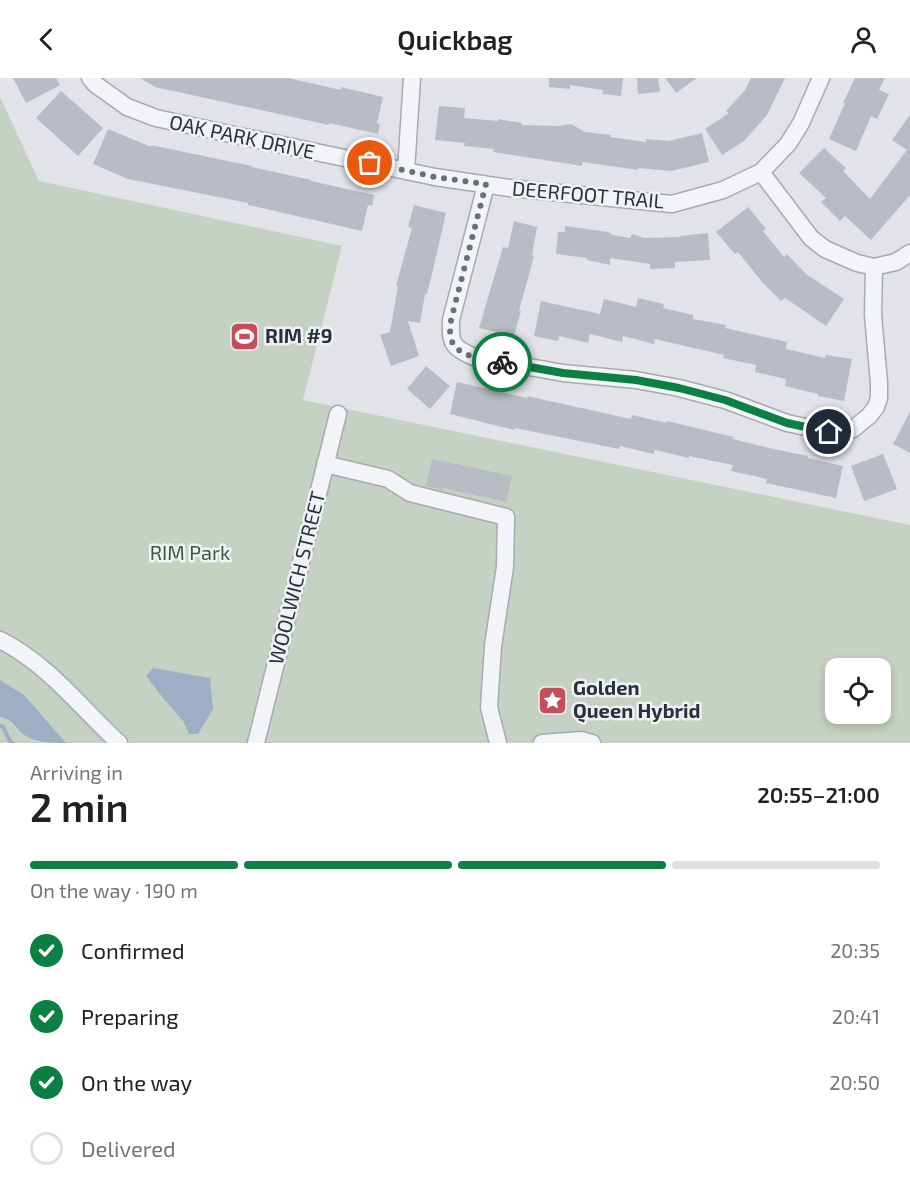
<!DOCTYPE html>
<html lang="en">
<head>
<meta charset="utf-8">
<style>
  :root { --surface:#fff; --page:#f2f2f2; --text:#202124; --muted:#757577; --line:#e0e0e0; --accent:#0b8043 }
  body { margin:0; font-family:"Exo 2",sans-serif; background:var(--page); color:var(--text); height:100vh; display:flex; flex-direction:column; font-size:22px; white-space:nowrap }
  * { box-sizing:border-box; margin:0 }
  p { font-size:20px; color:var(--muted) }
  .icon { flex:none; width:33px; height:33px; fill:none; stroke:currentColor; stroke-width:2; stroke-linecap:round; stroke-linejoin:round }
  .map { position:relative; height:665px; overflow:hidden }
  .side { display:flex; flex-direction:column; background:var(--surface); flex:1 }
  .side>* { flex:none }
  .fabs { position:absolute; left:825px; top:580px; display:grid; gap:12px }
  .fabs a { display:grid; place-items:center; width:66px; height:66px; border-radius:12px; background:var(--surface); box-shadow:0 3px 9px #0003; font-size:30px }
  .pin { position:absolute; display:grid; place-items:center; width:51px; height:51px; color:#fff; margin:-26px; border:3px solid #fff; border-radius:50%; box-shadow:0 2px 6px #0007 }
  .courier { position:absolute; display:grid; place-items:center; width:60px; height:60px; margin:-30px; border:4px solid #0b8043; border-radius:50%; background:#fff; color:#222; box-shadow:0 2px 8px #0007 }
  .overview em { font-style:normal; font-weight:600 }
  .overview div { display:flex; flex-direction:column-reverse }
  .overview { display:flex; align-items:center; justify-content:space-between; height:102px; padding:0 30px }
  h1 { font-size:39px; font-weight:600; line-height:45px }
  .bar { display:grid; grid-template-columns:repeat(4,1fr); gap:9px 6px; align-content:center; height:72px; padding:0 30px }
  .bar i { height:8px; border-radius:4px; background:var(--line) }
  .bar .selected { background:var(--accent) }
  .bar p { grid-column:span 4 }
  ol { padding:0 30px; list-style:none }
  li { display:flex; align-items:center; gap:18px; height:66px }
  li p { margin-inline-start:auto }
  li .icon { padding:6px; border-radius:50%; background:var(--accent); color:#fff; stroke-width:4 }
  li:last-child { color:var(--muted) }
  li i { width:33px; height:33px; border:3px solid var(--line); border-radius:50% }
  header { display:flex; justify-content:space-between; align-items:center; height:78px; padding:0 30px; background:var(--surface); font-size:27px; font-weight:600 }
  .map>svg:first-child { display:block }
  .green { fill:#c5d1c2; fill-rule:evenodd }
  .water { fill:#9eafc5 }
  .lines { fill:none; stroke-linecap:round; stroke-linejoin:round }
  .stream { stroke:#9eafc5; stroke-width:4 }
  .building { fill:#b8bcc5 }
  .minor-casing { stroke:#a6aab2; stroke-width:19 }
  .minor { stroke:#f3f4f7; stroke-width:16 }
  .done { stroke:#6a6f7a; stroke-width:6; stroke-dasharray:0 10.8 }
  .route { stroke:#0b8043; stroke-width:8 }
  .labels { text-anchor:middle; stroke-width:5; stroke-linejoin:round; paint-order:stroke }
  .street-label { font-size:20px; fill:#2a313e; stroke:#f0f2f6 }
  .poi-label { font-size:20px; font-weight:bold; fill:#2a313e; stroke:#f0f2f6; text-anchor:start }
  .park-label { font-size:20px; fill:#3d5939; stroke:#f0f2f6 }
</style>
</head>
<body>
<header><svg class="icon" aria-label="back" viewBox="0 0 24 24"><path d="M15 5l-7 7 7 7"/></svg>Quickbag<svg class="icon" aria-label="person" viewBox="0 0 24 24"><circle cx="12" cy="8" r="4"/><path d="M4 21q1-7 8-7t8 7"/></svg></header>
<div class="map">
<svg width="910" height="665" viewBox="0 0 910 665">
  <rect width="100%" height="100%" fill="#e1e3e8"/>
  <!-- green -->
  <path class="green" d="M0,19l39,84 303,65 -39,154 607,125v218h-910zM836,591h44v45h-44z"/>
  <!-- water -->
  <path class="water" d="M153,590l57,10 3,31 -15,25h-9l-6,-13 -20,-23 -17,-22z
    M0,602l24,15 42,48c-15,0 -31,0 -43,-9 -11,-9 -7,-13 -23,-17z"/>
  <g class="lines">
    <!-- stream -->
    <path class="stream" d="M0,648l3,1 8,16h2"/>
  </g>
  <!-- building -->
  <path class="building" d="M13,0h43l4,7 -34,18z
    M140,0h148l53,12v-3l42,10 -6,26 3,1 -2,10 -49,-11v2l-174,-38z
    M549,0h74l-2,18 -19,-2 1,-4 -33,-5v4l-21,-2z
    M637,0h21l2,14 -22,2z
    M665,0h32l-21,15z
    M751,0h34l-18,37 -23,26 -22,14 -17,-26 24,-16 -3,-2 19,-21z
    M855,0h30l-6,12 10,4 -12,25 -6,-3 -15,35 -27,-12 16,-36h-2z
    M61,13l42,37 -25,28 -42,-38z
    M439,28l26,2 -1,10 34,3v-2l24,4v2l36,1 13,-2 14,8 26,3 -1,2 36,5v-3l23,2 33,-8 7,29 -38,9 -33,-3v2l-55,-8 -1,4 -89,-14 1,-3 -30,-3 1,-3 -30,-3z
    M910,37v80l-39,45 -26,-24 -5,5 -19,-19 5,-4 -27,-25 25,-25 22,20 -3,3 27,28 37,-49 -15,-10z
    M108,51l43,18v-2l86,18 15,3v1l59,13v1l63,14 -2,11 -4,-1 -6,26 -114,-26v-2l-120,-24 -35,-15z
    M414,127l32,8 -13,57 -6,24h-2l-5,29 -12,-2 11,35 -28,10 -11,-31 10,-3 8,-46h-2l16,-58 -4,-1z
    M748,129l18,22 -3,2 21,26 3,-3 19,20 38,25 -18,27 -41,-28 -4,3 -18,-18 -25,-31 -3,2 -19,-22z
    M514,143l23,6 -5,28 2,1 -15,55h2l-7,25 -35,-8 24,-81 5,1z
    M565,148l43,6 4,3 18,3 2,-4 13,4 35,-1v-1l28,-3 2,27 -35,2v6l-25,1v-5l-40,-6v7l-23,-5v-2l-31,-4 2,-22h7z
    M638,220l26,6 -1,4 30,7v4l33,6 -1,3 62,14 -1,7 39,9 1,-3 26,4 -8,42 -26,-5v-2l-33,-8 1,-7 -31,-7 1,-7 -33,-7 1,-3 -69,-16 -1,5 -31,-8 -1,6 -32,-8 -2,9 -29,-7 -1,5 -24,-5 7,-35 59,13 4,-15 32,8z
    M426,288l24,20 -20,23 -23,-20z
    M457,304l70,16v-2l104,23 1,-4 35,8v-2l67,16 -1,2 36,9 39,8v2l35,8 -7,32 -70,-15 1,-4 -36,-8 2,-6 -44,-9v2l-34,-8 -1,4 -34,-8 -1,3 -104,-21 -1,2 -64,-16z
    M910,334v41l-17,-9z
    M883,376l14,35 -33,12 -13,-35z
    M432,381l80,17 -6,26 -63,-14 -1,2 -16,-4z"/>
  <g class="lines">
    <defs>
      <path id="minor" d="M90,0l5,6 32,23 29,11 69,15 210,44 75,11 162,16 51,-14 38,-18 27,-28 13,-21 20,-45
        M406,93l6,-93
        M761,94l50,66 14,11 32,14 17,4 22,-5 14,-9
        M486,107l-35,135c-1,24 1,27 23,37l89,16 73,7 43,8 46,12 62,23 42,9 16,-1 8,-2 16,-13 7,-9 3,-9v-15l-6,-68 1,-48
        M325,386l63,15 22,14 96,24 -1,50 -12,79 -4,61 9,36
        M0,562c48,24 80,67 119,103
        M256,665l82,-329
        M542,665l39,-3 11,3"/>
    </defs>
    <!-- minor casing -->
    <use href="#minor" class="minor-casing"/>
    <!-- minor -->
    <use href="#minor" class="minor"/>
  </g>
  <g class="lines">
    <!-- done -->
    <path class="done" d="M370,85l65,14 51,7 -35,136c0,6 -2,13 0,19 6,19 34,20 51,23"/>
    <!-- route -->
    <path class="route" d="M502,284l61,11 73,7 43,8 46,12 62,23 42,9"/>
  </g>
  <!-- icons -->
  <defs>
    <symbol id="stadium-square" viewBox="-11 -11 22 22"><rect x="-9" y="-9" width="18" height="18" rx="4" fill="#c34f5b" stroke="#f0f2f6"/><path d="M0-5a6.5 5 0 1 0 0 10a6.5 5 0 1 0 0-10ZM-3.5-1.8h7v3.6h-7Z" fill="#fff"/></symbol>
    <symbol id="sight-square" viewBox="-11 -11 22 22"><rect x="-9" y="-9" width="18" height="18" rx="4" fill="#c34f5b" stroke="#f0f2f6"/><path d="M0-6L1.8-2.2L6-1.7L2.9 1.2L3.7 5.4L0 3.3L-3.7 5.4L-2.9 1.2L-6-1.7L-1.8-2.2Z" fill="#fff"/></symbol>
  </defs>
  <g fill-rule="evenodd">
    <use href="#stadium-square" x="228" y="242" width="33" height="33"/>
    <use href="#sight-square" x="536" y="606" width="33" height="33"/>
  </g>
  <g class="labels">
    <!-- street labels -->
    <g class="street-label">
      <text transform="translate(242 59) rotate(12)" y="7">OAK PARK DRIVE</text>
      <text transform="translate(588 117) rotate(5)" y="7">DEERFOOT TRAIL</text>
      <text transform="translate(297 500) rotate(-76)" y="7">WOOLWICH STREET</text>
    </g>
    <!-- poi labels -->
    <g class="poi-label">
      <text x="265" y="265">RIM #9</text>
      <text x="573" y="617">Golden<tspan x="573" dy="23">Queen Hybrid</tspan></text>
    </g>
    <!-- park labels -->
    <g class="park-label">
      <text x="190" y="482">RIM Park</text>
    </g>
  </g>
</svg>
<div class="fabs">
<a><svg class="icon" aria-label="locate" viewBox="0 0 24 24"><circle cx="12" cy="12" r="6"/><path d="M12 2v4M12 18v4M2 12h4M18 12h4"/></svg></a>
</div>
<div class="pin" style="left:370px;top:85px;background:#ea580c"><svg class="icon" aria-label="bag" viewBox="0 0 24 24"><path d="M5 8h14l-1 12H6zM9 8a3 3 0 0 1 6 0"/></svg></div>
<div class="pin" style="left:829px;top:354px;background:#1f2937"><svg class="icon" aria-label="home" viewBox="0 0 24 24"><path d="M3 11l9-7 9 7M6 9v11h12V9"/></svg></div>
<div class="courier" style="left:502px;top:284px"><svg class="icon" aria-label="bike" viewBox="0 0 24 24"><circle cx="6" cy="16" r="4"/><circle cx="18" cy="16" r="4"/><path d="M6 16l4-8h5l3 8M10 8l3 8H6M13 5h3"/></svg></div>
</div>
<section class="side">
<div class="overview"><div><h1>2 min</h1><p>Arriving in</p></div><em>20:55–21:00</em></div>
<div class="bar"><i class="selected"></i><i class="selected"></i><i class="selected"></i><i></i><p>On the way · 190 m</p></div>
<ol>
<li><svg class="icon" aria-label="check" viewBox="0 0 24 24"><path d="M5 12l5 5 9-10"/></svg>Confirmed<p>20:35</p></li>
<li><svg class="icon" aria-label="check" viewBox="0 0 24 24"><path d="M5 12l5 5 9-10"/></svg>Preparing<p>20:41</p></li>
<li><svg class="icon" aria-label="check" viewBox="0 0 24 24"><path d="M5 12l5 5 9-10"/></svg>On the way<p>20:50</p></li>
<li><i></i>Delivered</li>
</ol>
</section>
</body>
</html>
